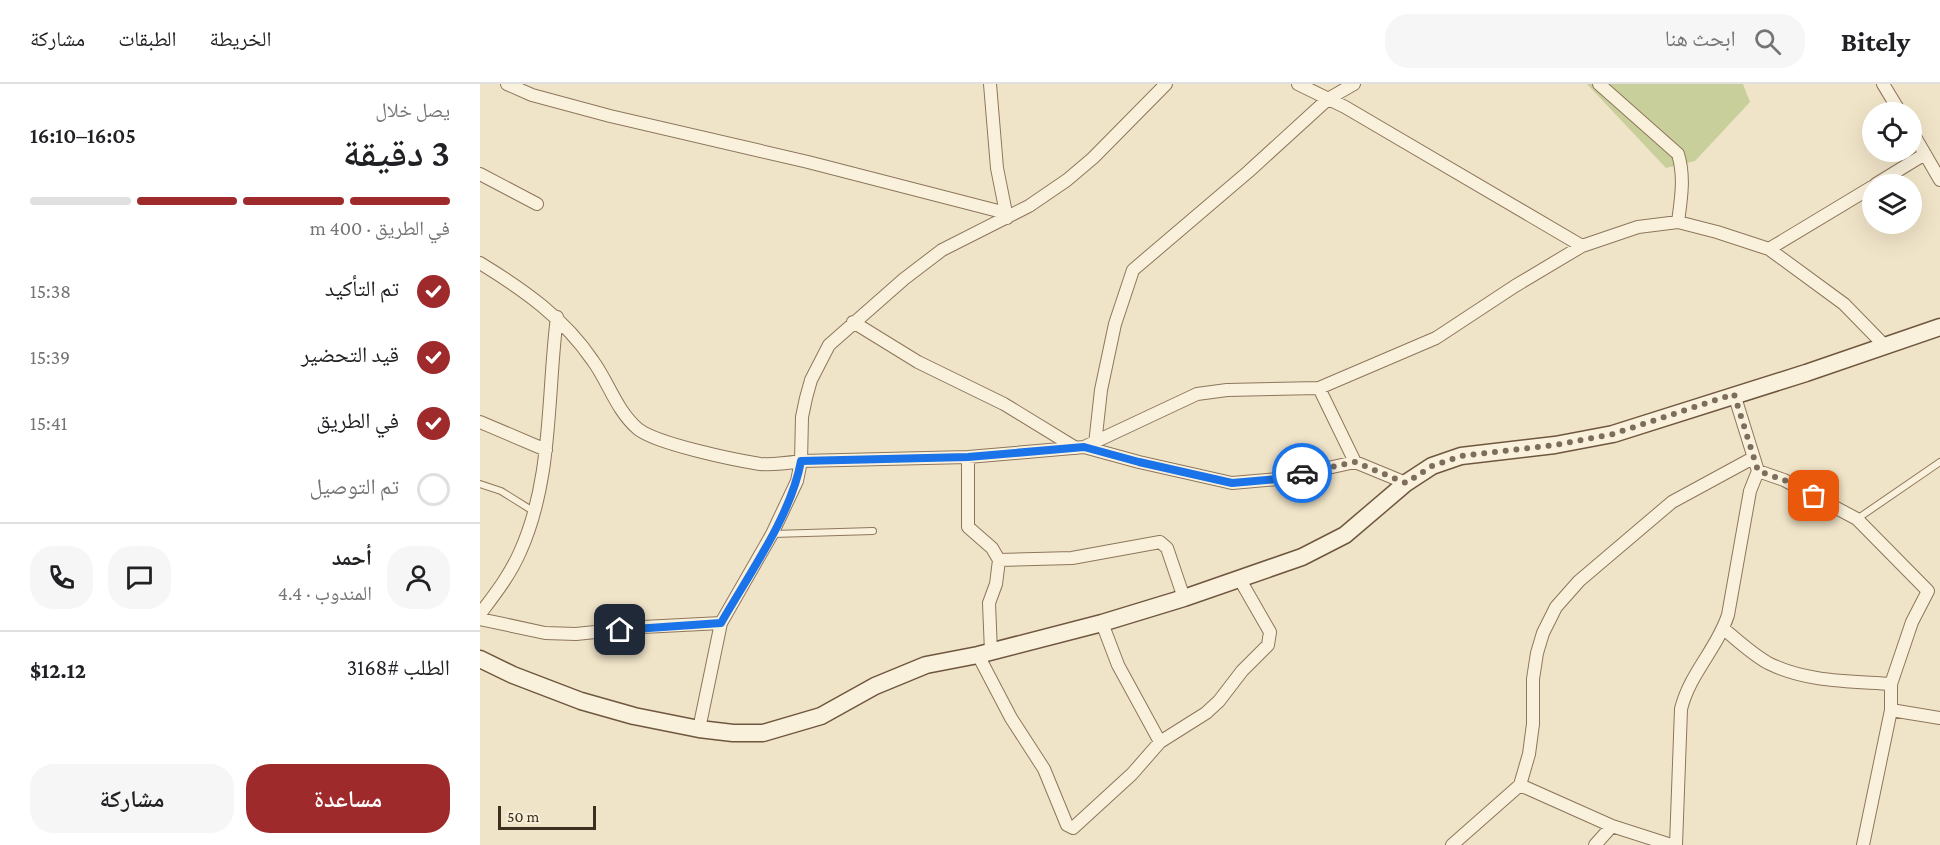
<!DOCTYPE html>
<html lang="ar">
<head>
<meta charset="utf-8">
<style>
  :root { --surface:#fff; --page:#f6f6f6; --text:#202124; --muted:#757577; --line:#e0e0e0; --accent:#9e2a2b }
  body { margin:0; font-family:"Crimson Pro","Noto Naskh Arabic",serif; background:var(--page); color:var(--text); direction:rtl; height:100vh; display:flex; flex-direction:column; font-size:22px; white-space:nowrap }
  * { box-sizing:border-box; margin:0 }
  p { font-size:20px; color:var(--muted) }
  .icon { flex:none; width:33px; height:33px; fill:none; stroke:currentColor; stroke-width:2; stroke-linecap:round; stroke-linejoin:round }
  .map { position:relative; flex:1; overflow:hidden; direction:ltr }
  .side { display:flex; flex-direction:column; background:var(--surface); width:480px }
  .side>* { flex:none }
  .buttons { position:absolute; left:1382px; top:18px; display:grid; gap:12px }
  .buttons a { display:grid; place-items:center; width:60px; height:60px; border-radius:50%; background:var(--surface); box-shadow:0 6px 24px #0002; font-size:30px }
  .scale { position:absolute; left:18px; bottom:15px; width:98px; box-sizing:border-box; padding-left:6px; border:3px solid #3d2e20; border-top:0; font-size:16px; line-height:21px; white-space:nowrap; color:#3d2e20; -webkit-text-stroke:4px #f7eed8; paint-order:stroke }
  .pin { position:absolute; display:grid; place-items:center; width:51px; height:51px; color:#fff; margin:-26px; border-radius:12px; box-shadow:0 3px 9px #0006 }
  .courier { position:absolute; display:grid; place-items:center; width:60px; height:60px; margin:-30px; border:4px solid #1a73e8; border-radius:50%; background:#fff; color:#222; box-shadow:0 2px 8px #0007 }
  .headline em { font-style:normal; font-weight:600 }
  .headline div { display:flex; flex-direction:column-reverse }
  .headline { display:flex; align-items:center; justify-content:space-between; height:102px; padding:0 30px }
  h1 { font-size:39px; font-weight:600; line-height:45px }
  .bar { display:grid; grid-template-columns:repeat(4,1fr); gap:9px 6px; align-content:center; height:72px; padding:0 30px }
  .bar i { height:8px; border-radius:4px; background:var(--line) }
  .bar .selected { background:var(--accent) }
  .bar p { grid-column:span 4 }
  .line { display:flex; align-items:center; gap:15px; padding:0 30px; border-top:2px solid var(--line) }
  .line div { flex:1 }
  .round { display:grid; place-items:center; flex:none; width:63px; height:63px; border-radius:24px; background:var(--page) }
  ol { padding:0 30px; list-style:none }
  li { display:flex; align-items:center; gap:18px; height:66px }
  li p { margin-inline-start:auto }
  li .icon { padding:6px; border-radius:50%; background:var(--accent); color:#fff; stroke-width:4 }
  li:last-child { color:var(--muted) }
  li i { width:33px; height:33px; border:3px solid var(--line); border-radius:50% }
  .action { display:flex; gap:12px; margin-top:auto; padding:12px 30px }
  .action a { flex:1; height:69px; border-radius:24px; background:var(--accent); color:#fff; font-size:24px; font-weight:600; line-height:69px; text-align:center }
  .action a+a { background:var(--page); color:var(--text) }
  header { display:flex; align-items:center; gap:36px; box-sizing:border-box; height:84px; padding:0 30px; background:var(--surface); border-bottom:2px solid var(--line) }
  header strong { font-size:28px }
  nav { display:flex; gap:33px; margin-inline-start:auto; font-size:21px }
  .search { width:420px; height:54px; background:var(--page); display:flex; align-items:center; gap:15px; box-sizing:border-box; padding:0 21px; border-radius:24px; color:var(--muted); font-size:22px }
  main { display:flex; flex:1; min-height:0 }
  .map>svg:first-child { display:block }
  .green { fill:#c9cf9b }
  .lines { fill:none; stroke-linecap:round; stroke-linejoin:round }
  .lane-casing { stroke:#8d765c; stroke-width:8 }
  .street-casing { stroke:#8d765c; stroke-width:14 }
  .secondary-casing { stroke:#6f573f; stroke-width:19 }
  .lane { stroke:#faf1dc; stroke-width:6 }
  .street { stroke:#faf1dc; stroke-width:12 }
  .secondary { stroke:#faf1dc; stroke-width:16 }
  .done { stroke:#7c6e5b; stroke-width:6; stroke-dasharray:0 10.8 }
  .route { stroke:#1a73e8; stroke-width:8 }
</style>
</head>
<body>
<header>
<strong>Bitely</strong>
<div class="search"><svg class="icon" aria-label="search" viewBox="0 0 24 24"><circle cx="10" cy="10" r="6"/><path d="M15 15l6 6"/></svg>ابحث هنا</div>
<nav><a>الخريطة</a><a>الطبقات</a><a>مشاركة</a></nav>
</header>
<main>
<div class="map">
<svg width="1460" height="761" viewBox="0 0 1460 761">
  <rect width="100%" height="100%" fill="#f0e4c8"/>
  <!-- green -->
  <path class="green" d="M1107,0h156l7,18 -55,59 -29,7z"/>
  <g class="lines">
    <defs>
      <path id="lane" d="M0,400l21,7 32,20
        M1377,435l83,-57
        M293,450l100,-3"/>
      <path id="street" d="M27,0l25,11 78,21 198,46 198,51
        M510,0l7,84 10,50
        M818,0l47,23 237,139
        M1119,0l79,70c7,23 3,45 0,68
        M1403,0l17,28
        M1431,46l29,50
        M0,90l57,30
        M1396,100l49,-30
        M1289,165l103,-62
        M0,179c44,27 84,55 113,98 16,22 23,49 45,68 19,15 97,31 122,35 14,1 28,-1 41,-3l167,-4 116,-10 113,-53 30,-4 92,-2 36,74
        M373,238l65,40 86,42 72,44
        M839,304l117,-50 79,-52 67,-40 56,-19 40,-5 39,10 52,17 75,55 42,43
        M0,338l66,28
        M615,360l6,-54 14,-66 18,-54 115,-98 80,-73 26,-15
        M604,363l55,15 93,21 46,-4 77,-17 51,21
        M488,373v70l24,21 7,12 -3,24 -7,19 2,49
        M1278,387l26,9 73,39 71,72
        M519,476l73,-2 88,-16 7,6 17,50
        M0,530c15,-20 30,-39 40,-62 33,-73 27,-157 37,-235
        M0,535l65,14 31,1 67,-7 78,-4
        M622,539l16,42 42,77
        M1244,545c14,12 28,25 44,34 38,19 81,18 123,21
        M498,571l33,63 33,51 23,56 6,3 59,-54 28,-32 46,-29 13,-12 23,-30 26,-26 2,-13 -31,-54
        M1411,626l49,8
        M219,645l22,-106 51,-89 25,-53 4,-20 1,-44 4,-19 5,-18 18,-35 75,-66 38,-29 87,-44 38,-26 26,-22 73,-74
        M1040,701l92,41 59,19
        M972,761l68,-60 9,-31 4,-30v-45l4,-26 6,-20 13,-26 23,-26 93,-79 81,-44
        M1115,761l17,-19
        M1196,761l5,-136c9,-36 36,-60 47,-94l22,-124 8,-20 -24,-77
        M1383,761l28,-135v-26l21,-62 16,-31"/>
      <path id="secondary" d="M0,575l33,16 68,26 53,15 65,13 34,4h30l58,-17 54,-30 51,-21 52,-10 124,-32 82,-25 118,-41 43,-22 61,-52 26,-17 29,-10 94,-11 58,-11 193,-61 134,-46"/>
    </defs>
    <!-- lane casing -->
    <use href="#lane" class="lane-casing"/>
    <!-- street casing -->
    <use href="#street" class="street-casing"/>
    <!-- secondary casing -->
    <use href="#secondary" class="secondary-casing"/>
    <!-- lane -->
    <use href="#lane" class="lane"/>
    <!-- street -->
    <use href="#street" class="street"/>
    <!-- secondary -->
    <use href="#secondary" class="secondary"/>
  </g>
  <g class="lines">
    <!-- done -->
    <path class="done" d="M822,389l53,-11 51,21 26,-17 29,-10 94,-11 58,-11 121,-40 24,77 26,9 30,16"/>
    <!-- route -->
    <path class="route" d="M140,546l101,-7c28,-49 70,-107 80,-162l167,-4 116,-10 55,15 93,21 46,-4 24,-6"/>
  </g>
</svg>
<div class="buttons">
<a><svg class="icon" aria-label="locate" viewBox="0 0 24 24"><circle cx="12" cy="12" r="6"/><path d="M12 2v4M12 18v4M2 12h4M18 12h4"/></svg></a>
<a><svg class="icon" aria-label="layers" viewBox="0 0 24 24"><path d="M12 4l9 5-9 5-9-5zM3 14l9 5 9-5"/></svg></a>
</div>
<div class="scale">50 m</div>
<div class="pin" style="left:1334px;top:412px;background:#ea580c"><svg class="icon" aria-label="bag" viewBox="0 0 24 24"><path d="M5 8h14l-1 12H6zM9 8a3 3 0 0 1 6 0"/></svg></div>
<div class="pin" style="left:140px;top:546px;background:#1f2937"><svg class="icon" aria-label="home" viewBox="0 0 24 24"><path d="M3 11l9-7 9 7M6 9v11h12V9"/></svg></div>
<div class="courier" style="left:822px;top:389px"><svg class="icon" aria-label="car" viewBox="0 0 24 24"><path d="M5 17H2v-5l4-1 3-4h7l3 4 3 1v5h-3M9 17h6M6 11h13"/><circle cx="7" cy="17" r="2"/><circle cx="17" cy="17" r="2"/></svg></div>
</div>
<section class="side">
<div class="headline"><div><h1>3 دقيقة</h1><p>يصل خلال</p></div><em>16:05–16:10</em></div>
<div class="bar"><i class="selected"></i><i class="selected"></i><i class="selected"></i><i></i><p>في الطريق · 400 m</p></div>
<ol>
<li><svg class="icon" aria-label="check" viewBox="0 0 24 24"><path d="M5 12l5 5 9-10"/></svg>تم التأكيد<p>15:38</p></li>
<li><svg class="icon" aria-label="check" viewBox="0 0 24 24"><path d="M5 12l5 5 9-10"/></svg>قيد التحضير<p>15:39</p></li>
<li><svg class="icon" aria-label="check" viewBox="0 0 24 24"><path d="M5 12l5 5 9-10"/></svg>في الطريق<p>15:41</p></li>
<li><i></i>تم التوصيل</li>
</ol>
<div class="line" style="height:108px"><a class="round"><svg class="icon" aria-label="person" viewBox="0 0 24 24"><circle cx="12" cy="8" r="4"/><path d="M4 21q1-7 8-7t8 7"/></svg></a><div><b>أحمد</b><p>المندوب · 4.4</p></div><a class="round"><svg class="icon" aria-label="chat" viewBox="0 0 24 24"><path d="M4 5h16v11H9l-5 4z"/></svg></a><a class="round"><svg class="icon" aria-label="phone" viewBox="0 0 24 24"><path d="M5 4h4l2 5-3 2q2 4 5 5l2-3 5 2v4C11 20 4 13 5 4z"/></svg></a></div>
<div class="line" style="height:78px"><div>الطلب #3168</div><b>$12.12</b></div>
<div class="action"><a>مساعدة</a><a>مشاركة</a></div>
</section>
</main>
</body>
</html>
